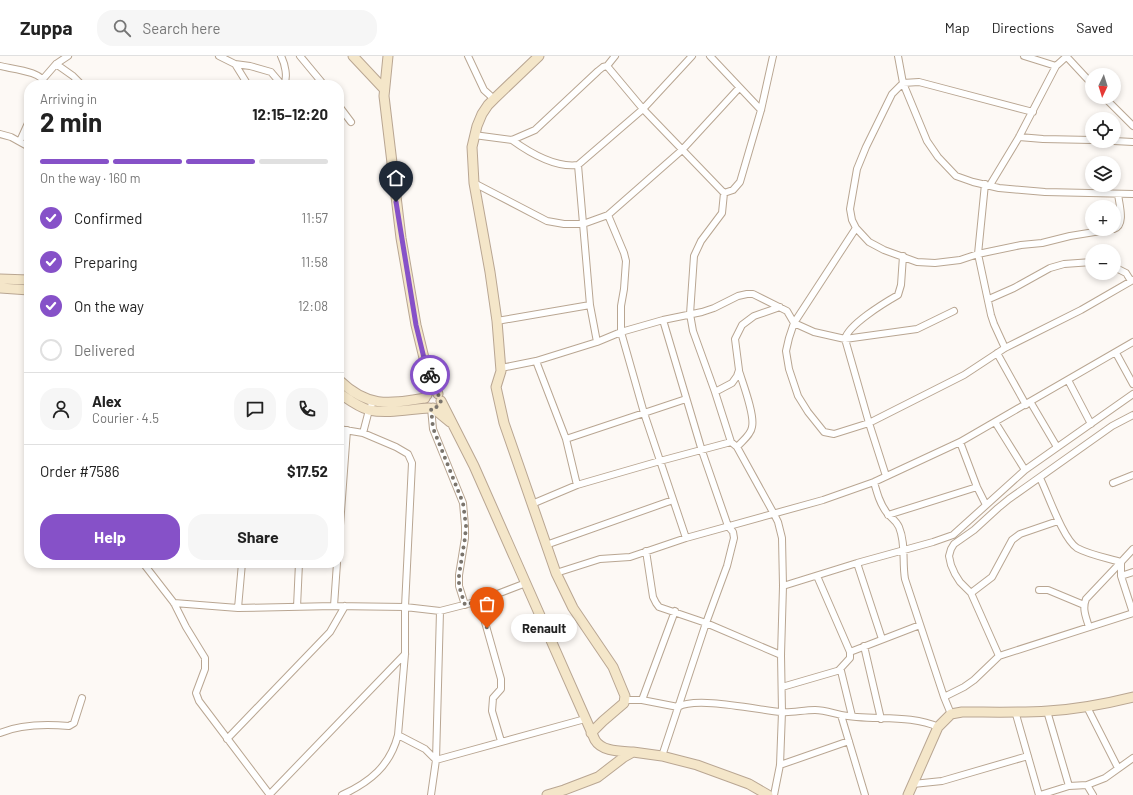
<!DOCTYPE html>
<html lang="en">
<head>
<meta charset="utf-8">
<style>
  :root { --surface:#fff; --page:#f6f6f6; --text:#222; --muted:#767676; --line:#e0e0e0; --accent:#8651c8 }
  body { margin:0; font-family:Barlow,sans-serif; background:var(--page); color:var(--text); height:100vh; display:flex; flex-direction:column; font-size:15px; white-space:nowrap }
  * { box-sizing:border-box; margin:0 }
  p { font-size:13px; color:var(--muted) }
  .icon { flex:none; width:22px; height:22px; fill:none; stroke:currentColor; stroke-width:2; stroke-linecap:round; stroke-linejoin:round }
  .map { position:relative; flex:1; overflow:hidden }
  .drawer { position:absolute; left:24px; top:24px; width:320px; height:488px; display:flex; flex-direction:column; background:var(--surface); border-radius:16px; box-shadow:0 2px 6px #0003 }
  .drawer>* { flex:none }
  .needle { width:26px; rotate:184deg }
  .fabs { position:absolute; left:1085px; top:12px; display:grid; gap:8px }
  .fabs a { display:grid; place-items:center; width:36px; height:36px; border-radius:50%; background:var(--surface); box-shadow:0 2px 6px #0003; font-size:20px }
  .pin { position:absolute; display:grid; place-items:center; width:34px; height:34px; color:#fff; margin:-41px -17px; border-radius:50% 50% 50% 0; rotate:-45deg; box-shadow:0 0 4px #0007 }
  .pin .icon { rotate:45deg }
  .courier { position:absolute; display:grid; place-items:center; width:40px; height:40px; margin:-20px; border:3px solid #8651c8; border-radius:50%; background:#fff; color:#222; box-shadow:0 1px 5px #0007 }
  .bubble { position:absolute; height:28px; border-radius:14px; background:var(--surface); box-shadow:0 2px 6px #0003; font-size:13px; font-weight:700; line-height:28px; text-align:center }
  .overview em { font-style:normal; font-weight:700 }
  .overview div { display:flex; flex-direction:column-reverse }
  .overview { display:flex; align-items:center; justify-content:space-between; height:68px; padding:0 16px }
  h1 { font-size:26px; font-weight:700; line-height:30px }
  .bar { display:grid; grid-template-columns:repeat(4,1fr); gap:6px 4px; align-content:center; height:48px; padding:0 16px }
  .bar i { height:5px; border-radius:3px; background:var(--line) }
  .bar .on { background:var(--accent) }
  .bar p { grid-column:span 4 }
  .line { display:flex; align-items:center; gap:10px; padding:0 16px; border-top:1px solid var(--line) }
  .line div { flex:1 }
  .round { display:grid; place-items:center; flex:none; width:42px; height:42px; border-radius:16px; background:var(--page) }
  ol { padding:0 16px; list-style:none }
  li { display:flex; align-items:center; gap:12px; height:44px }
  li p { margin-inline-start:auto }
  li .icon { padding:4px; border-radius:50%; background:var(--accent); color:#fff; stroke-width:4 }
  li:last-child { color:var(--muted) }
  li i { width:22px; height:22px; border:2px solid var(--line); border-radius:50% }
  .primary-button { display:flex; gap:8px; margin-top:auto; padding:8px 16px }
  .primary-button a { flex:1; height:46px; border-radius:16px; background:var(--accent); color:#fff; font-size:16px; font-weight:700; line-height:46px; text-align:center }
  .primary-button a+a { background:var(--page); color:var(--text) }
  header { display:flex; align-items:center; gap:24px; box-sizing:border-box; height:56px; padding:0 20px; background:var(--surface); border-bottom:1px solid var(--line) }
  header strong { font-size:19px }
  nav { display:flex; gap:22px; margin-inline-start:auto; font-size:14px }
  .search { width:280px; height:36px; background:var(--page); display:flex; align-items:center; gap:10px; box-sizing:border-box; padding:0 14px; border-radius:16px; color:var(--muted); font-size:15px }
  .map>svg:first-child { display:block }
  .lines { fill:none; stroke-linecap:round; stroke-linejoin:round }
  .street-casing { stroke:#b9a692; stroke-width:8 }
  .secondary-casing { stroke:#b9a692; stroke-width:11 }
  .street { stroke:#fff; stroke-width:6 }
  .secondary { stroke:#f4e6c9; stroke-width:9 }
  .done { stroke:#7a746c; stroke-width:4; stroke-dasharray:0 7.2 }
  .route { stroke:#8651c8; stroke-width:5 }
</style>
</head>
<body>
<header>
<strong>Zuppa</strong>
<div class="search"><svg class="icon" aria-label="search" viewBox="0 0 24 24"><circle cx="10" cy="10" r="6"/><path d="M15 15l6 6"/></svg>Search here</div>
<nav><a>Map</a><a>Directions</a><a>Saved</a></nav>
</header>
<div class="map">
<svg width="1133" height="739" viewBox="0 0 1133 739">
  <rect width="100%" height="100%" fill="#fdf9f5"/>
  <g class="lines">
    <defs>
      <path id="street" d="M219,0l16,8 15,2 21,6 11,13
        M281,0c4,8 7,21 3,29
        M300,0l24,29
        M468,0l16,34 10,9
        M710,0l51,54
        M898,0l5,27 24,58 11,16 18,19 17,6 26,6 46,4 88,2
        M1024,0l32,10
        M1066,0l26,28
        M56,8l17,12 9,9
        M235,8l13,21
        M0,10c11,3 44,5 45,19
        M607,10l8,-10
        M43,23l13,-15 12,-8
        M1104,41l29,29
        M339,50l12,16
        M1033,56l-114,-30 -16,1 -11,11 -26,53 -9,22 -7,40 2,11 4,8 13,14 15,8 33,12 18,1 25,-3 18,-6 43,-9 21,-2 28,-7 43,-7
        M0,78l11,3 18,10
        M474,79l38,5 23,-10 63,-59 5,-4 4,-1 36,43 81,84 -2,20 -21,28 -7,15 -4,58 3,17 22,61 16,50 6,5 37,67 4,8 4,16 1,48 -2,69 1,57 -2,53 -6,30
        M1019,81l24,2 49,1
        M512,84c18,13 43,28 66,25l65,-56 49,-53
        M20,85l9,-20
        M1114,85l19,1
        M578,109l12,140 7,37
        M474,127l73,38 17,3h19l25,-9 74,-65 57,-62
        M985,128l-7,70 13,61 3,9 11,24
        M990,129l29,-48 37,-71 11,-10
        M724,137l9,-3 7,-8 21,-72 12,-54
        M608,159l16,38 2,8 -2,28 -3,17v26l23,81 42,125
        M856,172l-62,95 -5,15 -3,13 3,18 9,27 10,16 16,20 10,2 35,-11 95,-48 41,-27 76,-38 52,-30
        M1114,173c12,-4 5,-25 4,-35
        M1114,211l12,6 5,8
        M989,243l25,-11 36,-20 14,-4 28,-2
        M497,265l93,-16
        M997,297l29,52
        M1116,297l17,31
        M536,305l30,78 11,46
        M501,312l35,-7 61,-19 24,-10 42,-12 39,-8 12,-4 24,-12 9,-2h6l34,17 7,12 20,9 31,7 72,-10 37,-18
        M1068,324l23,44
        M715,336l17,-9 5,-7 2,-6 -4,-31 7,-14 12,-9 26,-9
        M1031,347l26,44
        M431,352l2,21 30,74 2,23v12l-6,37v11l6,19
        M1133,359l-21,11 -103,73 -11,9 -24,22 -20,14 -3,5 -2,7 2,9 4,9 5,8 11,11 28,63 134,-43
        M995,366l30,48
        M339,373l24,4 33,14 12,7 4,9 -7,144v47l-7,81c-8,31 -28,47 -56,60
        M363,377l6,-23 4,-8
        M566,383l120,-40
        M960,386l17,45 9,18
        M737,391c5,-6 14,-12 15,-20 3,-12 -9,-43 -13,-56
        M886,420l-17,-53 -24,-84c3,-14 39,-36 53,-44l3,-10 2,-29
        M1040,422c8,16 23,61 37,70 13,7 30,10 44,14
        M874,426c3,11 6,22 13,31 4,5 9,7 12,14 7,17 3,34 6,52l39,118 7,17
        M1113,427l20,-8
        M532,448l45,-19 83,-24 71,-19
        M888,459l89,-28
        M339,483l8,-109
        M546,489l127,-45
        M1133,493l-12,13v14l12,37
        M646,495l7,46 3,6 3,4 47,16 75,32
        M143,507l31,40 12,24 19,31v11l-9,24 3,8 71,94
        M857,507l25,76
        M556,517l44,-14 30,-2 56,-19 137,-38 51,-18 86,-40 173,-100
        M817,520l33,76v6l-11,12
        M1121,520l12,-4
        M783,530l74,-23 76,-21 20,-7 72,-65 108,-76
        M1039,534h9l36,15
        M971,537l21,-16 20,-37 8,-6 38,-13
        M479,545l22,78v10l-8,9 -1,13 9,30
        M174,547l64,5 96,-2 71,1 35,4 39,-10 47,-18
        M334,550l3,-43
        M297,551l2,-44
        M238,552l4,-45
        M1089,571c-3,-10 -7,-18 -3,-28l35,-37
        M864,590l17,73
        M850,596l70,-27
        M782,631l55,-16h4l11,45
        M944,641l20,-10 10,-7 25,-24
        M626,644h16l36,7c18,-11 80,3 103,5 11,1 22,-2 34,-2 9,0 17,3 26,5 30,6 70,-1 97,12
        M642,644l33,-89
        M1087,651l31,61
        M1015,655l24,84
        M1047,655l22,75
        M841,659l24,80
        M0,677c21,-9 46,-9 69,-7l5,-3 8,-25
        M398,679l27,14 11,11 149,-41
        M227,683l103,-107 15,-26
        M662,700l44,-133 21,-57 7,-28 -1,-6 -5,-6 -26,-75 -39,-131
        M780,709l69,-24
        M913,728l29,-3 86,-25
        M1087,729l18,-7 28,-20
        M270,738l135,-140
        M431,739l5,-35 4,-149
        M1040,739l29,-9 18,-1 6,10"/>
      <path id="secondary" d="M353,0l31,33
        M388,0l-4,40 17,142 15,87 8,33 14,36
        M539,0l-45,43 -6,6 -6,9 -5,12 -5,21 2,36 16,89 7,49 4,50 -5,16 8,36 52,150 17,35 40,59 12,29 -1,7 -21,18 -12,12
        M0,223l29,1
        M0,232l29,2
        M339,324c29,28 49,24 86,18
        M339,337c9,6 19,14 30,17 19,4 41,-1 60,-2
        M427,339l1,-22
        M441,345l33,65 121,274c7,12 26,11 38,12
        M433,352l17,14
        M547,739l17,-5 34,-13 26,-20 9,-5 29,4 35,9 52,19 19,11
        M908,739l30,-68 13,-13 11,-2c28,0 57,1 86,-1 29,-2 57,-7 85,-14"/>
    </defs>
    <!-- street casing -->
    <use href="#street" class="street-casing"/>
    <!-- secondary casing -->
    <use href="#secondary" class="secondary-casing"/>
    <!-- street -->
    <use href="#street" class="street"/>
    <!-- secondary -->
    <use href="#secondary" class="secondary"/>
  </g>
  <g class="lines">
    <!-- done -->
    <path class="done" d="M430,319l11,26 -4,6 -6,1 2,20 30,75 3,23 -1,12 -6,37v11l6,19 14,-4 8,27"/>
    <!-- route -->
    <path class="route" d="M396,146l20,123 8,33 6,17"/>
  </g>
</svg>
<div class="fabs">
<a><svg class="needle" viewBox="-14 -14 28 28"><path d="M0-13l5 13h-10z" fill="#e53935"/><path d="M0 13l5-13h-10z" fill="#767676"/></svg></a>
<a><svg class="icon" aria-label="locate" viewBox="0 0 24 24"><circle cx="12" cy="12" r="6"/><path d="M12 2v4M12 18v4M2 12h4M18 12h4"/></svg></a>
<a><svg class="icon" aria-label="layers" viewBox="0 0 24 24"><path d="M12 4l9 5-9 5-9-5zM3 14l9 5 9-5"/></svg></a>
<a>+</a>
<a>−</a>
</div>
<div class="pin" style="left:487px;top:572px;background:#ea580c"><svg class="icon" aria-label="bag" viewBox="0 0 24 24"><path d="M5 8h14l-1 12H6zM9 8a3 3 0 0 1 6 0"/></svg></div>
<div class="pin" style="left:396px;top:146px;background:#1f2937"><svg class="icon" aria-label="home" viewBox="0 0 24 24"><path d="M3 11l9-7 9 7M6 9v11h12V9"/></svg></div>
<div class="courier" style="left:430px;top:319px"><svg class="icon" aria-label="bike" viewBox="0 0 24 24"><circle cx="6" cy="16" r="4"/><circle cx="18" cy="16" r="4"/><path d="M6 16l4-8h5l3 8M10 8l3 8H6M13 5h3"/></svg></div>
<div class="bubble" style="left:511px;top:558px;width:66px">Renault</div>
<section class="drawer">
<div class="overview"><div><h1>2 min</h1><p>Arriving in</p></div><em>12:15–12:20</em></div>
<div class="bar"><i class="on"></i><i class="on"></i><i class="on"></i><i></i><p>On the way · 160 m</p></div>
<ol>
<li><svg class="icon" aria-label="check" viewBox="0 0 24 24"><path d="M5 12l5 5 9-10"/></svg>Confirmed<p>11:57</p></li>
<li><svg class="icon" aria-label="check" viewBox="0 0 24 24"><path d="M5 12l5 5 9-10"/></svg>Preparing<p>11:58</p></li>
<li><svg class="icon" aria-label="check" viewBox="0 0 24 24"><path d="M5 12l5 5 9-10"/></svg>On the way<p>12:08</p></li>
<li><i></i>Delivered</li>
</ol>
<div class="line" style="height:72px"><a class="round"><svg class="icon" aria-label="person" viewBox="0 0 24 24"><circle cx="12" cy="8" r="4"/><path d="M4 21q1-7 8-7t8 7"/></svg></a><div><b>Alex</b><p>Courier · 4.5</p></div><a class="round"><svg class="icon" aria-label="chat" viewBox="0 0 24 24"><path d="M4 5h16v11H9l-5 4z"/></svg></a><a class="round"><svg class="icon" aria-label="phone" viewBox="0 0 24 24"><path d="M5 4h4l2 5-3 2q2 4 5 5l2-3 5 2v4C11 20 4 13 5 4z"/></svg></a></div>
<div class="line" style="height:52px"><div>Order #7586</div><b>$17.52</b></div>
<div class="primary-button"><a>Help</a><a>Share</a></div>
</section>
</div>
</body>
</html>
